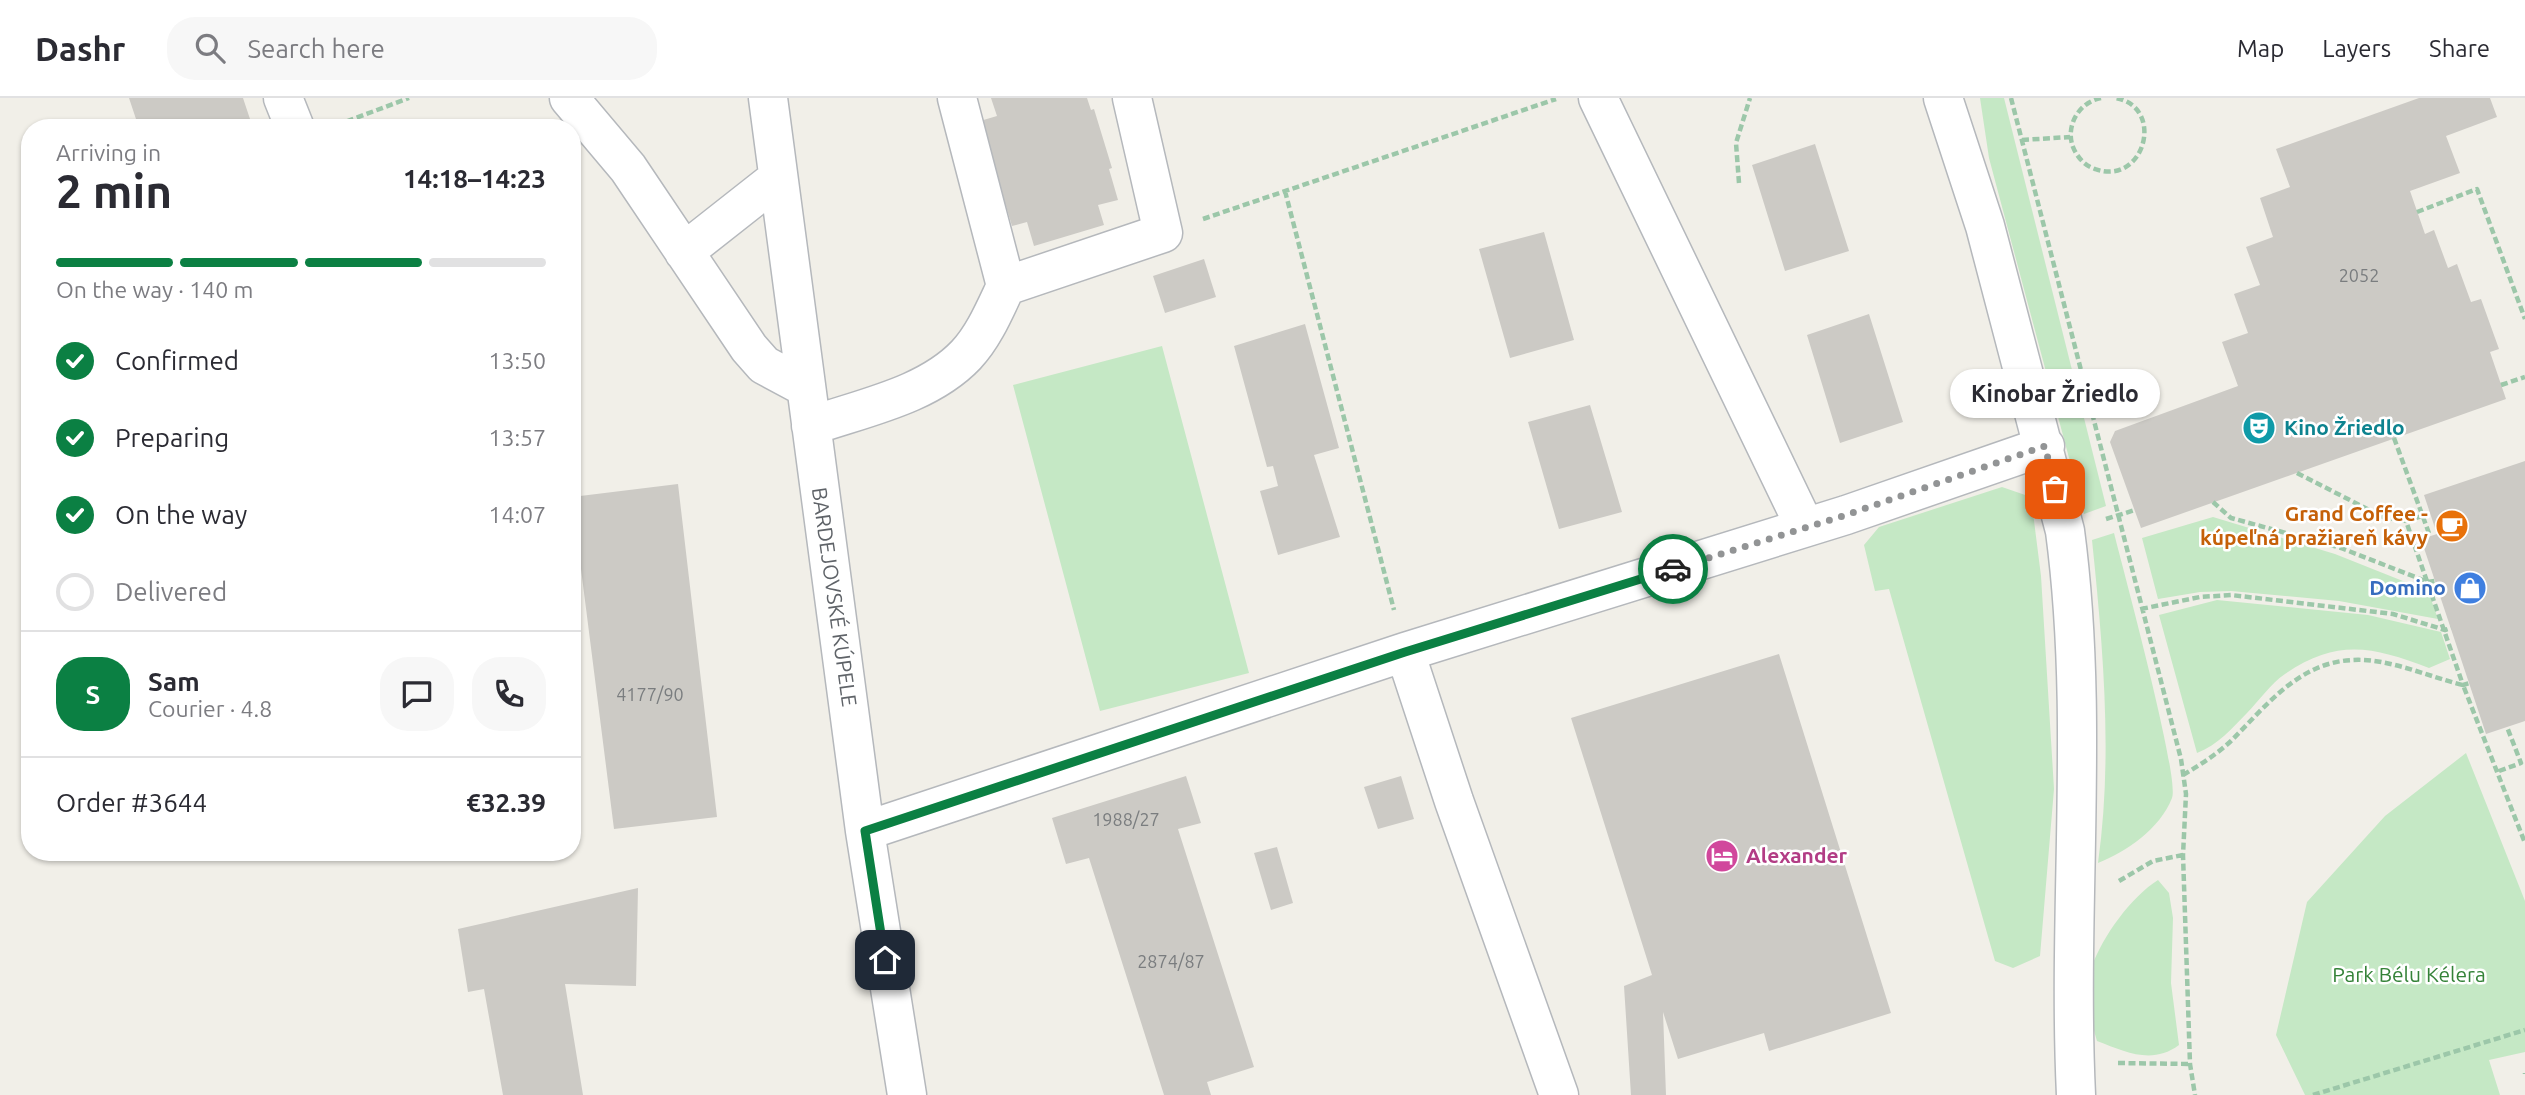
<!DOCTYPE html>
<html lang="en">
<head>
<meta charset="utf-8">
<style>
  :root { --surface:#fff; --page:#f7f7f7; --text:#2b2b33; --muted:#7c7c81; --line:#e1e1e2; --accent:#0b8043 }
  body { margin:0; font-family:Ubuntu,sans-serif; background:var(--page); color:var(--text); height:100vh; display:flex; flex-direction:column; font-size:26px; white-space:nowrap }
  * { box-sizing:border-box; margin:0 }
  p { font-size:23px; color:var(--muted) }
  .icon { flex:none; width:38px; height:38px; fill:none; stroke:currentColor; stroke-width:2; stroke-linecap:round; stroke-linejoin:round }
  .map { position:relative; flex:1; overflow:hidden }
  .panel { position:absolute; left:21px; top:21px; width:560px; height:742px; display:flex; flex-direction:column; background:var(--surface); border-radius:28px; box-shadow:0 2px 5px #0004 }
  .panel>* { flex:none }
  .pin { position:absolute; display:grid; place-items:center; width:60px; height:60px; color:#fff; margin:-30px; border-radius:14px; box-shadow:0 4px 10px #0006 }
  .courier { position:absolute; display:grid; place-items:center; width:70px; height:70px; margin:-35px; border:5px solid #0b8043; border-radius:50%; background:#fff; color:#222; box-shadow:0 2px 9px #0007 }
  .bubble { position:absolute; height:49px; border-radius:24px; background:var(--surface); box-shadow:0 2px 5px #0004; font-size:23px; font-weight:600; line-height:49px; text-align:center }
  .overview em { font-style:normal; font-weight:600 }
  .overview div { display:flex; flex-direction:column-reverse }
  .overview { display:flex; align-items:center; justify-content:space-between; height:119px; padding:0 35px }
  h1 { font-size:46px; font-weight:600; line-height:52px }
  .bar { display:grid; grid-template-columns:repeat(4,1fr); gap:10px 7px; align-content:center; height:84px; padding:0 35px }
  .bar i { height:9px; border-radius:5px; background:var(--line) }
  .bar .on { background:var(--accent) }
  .bar p { grid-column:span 4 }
  .line { display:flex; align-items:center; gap:18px; padding:0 35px; border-top:2px solid var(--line) }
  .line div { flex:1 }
  .round { display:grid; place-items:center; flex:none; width:74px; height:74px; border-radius:28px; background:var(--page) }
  ol { padding:0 35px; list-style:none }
  li { display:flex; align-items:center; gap:21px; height:77px }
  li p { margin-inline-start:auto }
  li .icon { padding:7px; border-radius:50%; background:var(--accent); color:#fff; stroke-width:4 }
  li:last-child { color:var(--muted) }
  li i { width:38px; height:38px; border:4px solid var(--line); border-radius:50% }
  header { display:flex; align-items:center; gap:42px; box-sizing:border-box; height:98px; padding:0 35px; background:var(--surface); border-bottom:2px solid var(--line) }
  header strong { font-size:33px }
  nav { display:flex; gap:38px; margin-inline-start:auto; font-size:24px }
  .search { width:490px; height:63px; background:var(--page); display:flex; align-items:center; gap:18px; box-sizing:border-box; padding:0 24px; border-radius:28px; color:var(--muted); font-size:26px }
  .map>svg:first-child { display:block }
  .green { fill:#c5e8c5 }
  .building { fill:#cccac5 }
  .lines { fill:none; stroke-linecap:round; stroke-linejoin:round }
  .minor-casing { stroke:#b5b8bc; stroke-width:41 }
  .path { stroke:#9cc7a9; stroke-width:4.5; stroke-dasharray:7 3.5; stroke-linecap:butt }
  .minor { stroke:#fff; stroke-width:38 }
  .done { stroke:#929495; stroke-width:7; stroke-dasharray:0 12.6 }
  .route { stroke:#0b8043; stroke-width:9 }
  .labels { text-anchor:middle; stroke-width:5; stroke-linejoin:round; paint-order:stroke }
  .number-label { font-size:18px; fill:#7a7d7f }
  .culture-label { font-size:21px; font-weight:bold; fill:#0d838f; stroke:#fff; text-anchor:start }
  .food-label { font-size:21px; font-weight:bold; fill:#c56008; stroke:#fff; text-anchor:end }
  .shop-label { font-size:21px; font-weight:bold; fill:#366cbe; stroke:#fff; text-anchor:end }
  .street-label { font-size:21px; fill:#5f6368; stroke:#fff }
  .hotel-label { font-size:21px; font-weight:bold; fill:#b23c85; stroke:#fff; text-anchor:start }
  .park-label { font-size:21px; fill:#348238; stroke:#fff }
</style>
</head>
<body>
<header>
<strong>Dashr</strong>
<div class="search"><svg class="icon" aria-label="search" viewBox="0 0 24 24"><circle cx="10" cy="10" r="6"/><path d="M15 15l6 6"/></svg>Search here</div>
<nav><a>Map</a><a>Layers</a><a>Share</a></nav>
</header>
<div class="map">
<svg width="2525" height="997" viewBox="0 0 2525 997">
  <rect width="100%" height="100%" fill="#f1efe8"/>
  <!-- green -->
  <path class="green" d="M1980,0h24l102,408 -22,8 -95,-356z
    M1162,248l87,327 -149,38 -87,-326z
    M2002,389l29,10 10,79 13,213 -14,167 -27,12 -18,-7 -106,-372 -14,2 -11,-46 15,-18z
    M2213,419l122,37 93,37 10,28 -99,-18 -108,-10 -31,1 -42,7 -16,-61z
    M2114,435c9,36 66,245 58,265 -12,31 -46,54 -74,65 15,-107 5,-216 -6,-323z
    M2217,502l151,15 73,17 9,27 -21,9c-56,-21 -91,-30 -144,6 -14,9 -26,27 -38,39 -15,15 -29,32 -50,40l-38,-138z
    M2466,655l59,148v151l-36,8 11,35h-195l-29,-60 31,-133 78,-86z
    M2158,782l11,13 4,25 -2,65 8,62c-27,20 -53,7 -82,-4 -7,-23 -13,-51 -5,-75 11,-30 39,-69 66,-86z"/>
  <!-- building -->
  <path class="building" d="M129,0h114l10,30h-114z
    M991,0h96l4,12 3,-1 18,59 -3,1 9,31 -20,5 6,20 -70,21 -7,-24 -15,4 -32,-105 17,-5z
    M2419,0h71l7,19 -51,19 14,37 -50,18 15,43 9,-4 14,38 9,-4 14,38 10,-3 18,50 -9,3 16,47 -365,129 -31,-86 5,-11 123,-45 -16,-44 26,-9 -14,-39 26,-9 -14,-38 27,-10 -13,-39 30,-11 -14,-38z
    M1815,46l34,107 -64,20 -33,-106z
    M1544,134l30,108 -64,18 -31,-109z
    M1204,161l12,38 -51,16 -12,-37z
    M1869,216l34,108 -63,21 -33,-108z
    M1305,226l34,124 -25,7 26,82 -62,18 -18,-64 18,-5 -5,-20 -6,1 -33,-121z
    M1590,307l32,107 -63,17 -31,-107z
    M2525,363v260l-39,13 -65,-195 16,-5 -13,-39z
    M678,386l39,333 -103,12 -33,-260 -9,3v-75z
    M1779,556l112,359 -122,38 -5,-18 -86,26 -15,-47 3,83h-35l-7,-109 28,-11 -81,-257z
    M1186,678l15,47 -23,6 76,238 -47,15 4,13h-47l-75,-237 -23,6 -14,-46z
    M1401,678l13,43 -36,10 -14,-42z
    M1277,749l16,56 -22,7 -17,-57z
    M638,790l-2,98 -71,-2 18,111h-80l-19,-106 -16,3 -10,-63z"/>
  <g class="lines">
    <defs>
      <path id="minor" d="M283,0l12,30
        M569,0l59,70 121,180 15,17 41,22
        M768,0l97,733 42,264
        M957,0l49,188 157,-53 -31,-135
        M1598,0l207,429
        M1943,0l42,128 80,305c25,187 2,376 11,564
        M684,154l94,-74
        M811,328c51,-18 116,-30 155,-71 18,-19 29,-46 40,-69
        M1405,554l49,149 105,294
        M865,733l540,-179 441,-137 199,-69"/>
    </defs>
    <!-- minor casing -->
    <use href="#minor" class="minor-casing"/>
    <!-- path -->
    <path class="path" d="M2011,0l170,661 5,35 -3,61 7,209 5,31
      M2101,0c-22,4 -36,28 -28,49 4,10 12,19 22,22 50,18 71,-63 20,-71
      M337,27l72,-27
      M2022,42l48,-3
      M1739,85l-3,-40 14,-45
      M1285,93l109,419
      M2417,114l60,-23 48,130
      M1203,121l353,-120
      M2501,287l24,-8
      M2394,340l36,98
      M2297,375l86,44 23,4
      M2213,404l18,16 110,30 87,34 7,-1
      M2422,418l-16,5 57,164 7,-2
      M2106,421l29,-9
      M2141,511l59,-12 31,-2 162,19 52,16 6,-2
      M2499,673l22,-8 -14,-36
      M2183,677c17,-10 34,-21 48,-34 35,-35 68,-79 122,-81 36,-2 76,17 110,25l62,158
      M2119,783l34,-20 30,-6
      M2118,965l72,1
      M2525,975v1
      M2313,997l212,-65"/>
    <!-- minor -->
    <use href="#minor" class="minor"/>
  </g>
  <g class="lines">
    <!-- done -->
    <path class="done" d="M1673,471l173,-54 199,-69 10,43"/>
    <!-- route -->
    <path class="route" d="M885,862l-20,-129 540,-179 268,-83"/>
  </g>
  <!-- icons -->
  <defs>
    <symbol id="theatre-disc" viewBox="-11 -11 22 22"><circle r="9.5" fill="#0f9aa8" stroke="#fff"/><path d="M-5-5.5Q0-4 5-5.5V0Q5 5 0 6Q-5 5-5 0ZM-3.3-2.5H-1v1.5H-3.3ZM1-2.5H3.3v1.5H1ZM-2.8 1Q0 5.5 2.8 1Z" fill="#fff"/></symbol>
    <symbol id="cafe-disc" viewBox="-11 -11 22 22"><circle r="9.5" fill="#e8710a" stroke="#fff"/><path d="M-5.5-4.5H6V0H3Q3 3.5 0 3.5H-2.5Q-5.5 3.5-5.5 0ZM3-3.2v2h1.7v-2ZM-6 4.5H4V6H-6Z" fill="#fff"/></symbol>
    <symbol id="shop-disc" viewBox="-11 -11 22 22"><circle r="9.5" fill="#3f7fe0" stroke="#fff"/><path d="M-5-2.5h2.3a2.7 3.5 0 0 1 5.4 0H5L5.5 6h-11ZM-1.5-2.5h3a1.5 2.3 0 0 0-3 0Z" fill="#fff"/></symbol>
    <symbol id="hotel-disc" viewBox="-11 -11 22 22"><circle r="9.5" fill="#d1479c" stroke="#fff"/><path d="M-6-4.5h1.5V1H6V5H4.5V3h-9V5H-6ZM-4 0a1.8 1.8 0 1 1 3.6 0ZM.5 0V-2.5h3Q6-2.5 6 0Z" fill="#fff"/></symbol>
  </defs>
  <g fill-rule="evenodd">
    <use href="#theatre-disc" x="2240" y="311" width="38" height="38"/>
    <use href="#cafe-disc" x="2433" y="409" width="38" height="38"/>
    <use href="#shop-disc" x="2451" y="471" width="38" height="38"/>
    <use href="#hotel-disc" x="1703" y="739" width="38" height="38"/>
  </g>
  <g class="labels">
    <!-- number labels -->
    <g class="number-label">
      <text x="2359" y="184">2052</text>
      <text x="650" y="603">4177/90</text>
      <text x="1126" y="728">1988/27</text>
      <text x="1171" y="870">2874/87</text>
    </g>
    <!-- culture labels -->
    <g class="culture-label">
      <text x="2284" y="337">Kino Žriedlo</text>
    </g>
    <!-- food labels -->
    <g class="food-label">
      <text x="2428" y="423">Grand Coffee -<tspan x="2428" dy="24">kúpeľná pražiareň kávy</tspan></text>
    </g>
    <!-- shop labels -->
    <g class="shop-label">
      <text x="2446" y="497">Domino</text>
    </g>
    <!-- street labels -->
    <g class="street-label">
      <text transform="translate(834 499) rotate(82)" y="7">BARDEJOVSKÉ KÚPELE</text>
    </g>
    <!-- hotel labels -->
    <g class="hotel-label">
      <text x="1746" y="765">Alexander</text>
    </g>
    <!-- park labels -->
    <g class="park-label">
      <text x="2409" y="884">Park Bélu Kélera</text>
    </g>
  </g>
</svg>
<div class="pin" style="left:2055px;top:391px;background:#ea580c"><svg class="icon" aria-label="bag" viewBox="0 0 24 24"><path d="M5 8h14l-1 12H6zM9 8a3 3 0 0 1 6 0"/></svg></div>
<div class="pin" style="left:885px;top:862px;background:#1f2937"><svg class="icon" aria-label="home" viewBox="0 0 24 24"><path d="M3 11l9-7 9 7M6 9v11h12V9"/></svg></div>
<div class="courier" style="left:1673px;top:471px"><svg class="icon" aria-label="car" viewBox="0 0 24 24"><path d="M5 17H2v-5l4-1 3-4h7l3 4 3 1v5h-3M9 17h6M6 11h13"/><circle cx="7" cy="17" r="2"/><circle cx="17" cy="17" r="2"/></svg></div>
<div class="bubble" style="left:1950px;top:271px;width:210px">Kinobar Žriedlo</div>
<section class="panel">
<div class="overview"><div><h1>2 min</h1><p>Arriving in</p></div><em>14:18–14:23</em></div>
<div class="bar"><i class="on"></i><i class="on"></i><i class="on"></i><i></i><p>On the way · 140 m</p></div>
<ol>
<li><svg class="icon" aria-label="check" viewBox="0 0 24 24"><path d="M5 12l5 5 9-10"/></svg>Confirmed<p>13:50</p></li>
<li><svg class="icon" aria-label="check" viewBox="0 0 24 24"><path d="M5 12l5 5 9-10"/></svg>Preparing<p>13:57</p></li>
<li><svg class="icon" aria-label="check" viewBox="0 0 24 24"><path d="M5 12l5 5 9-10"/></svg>On the way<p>14:07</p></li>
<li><i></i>Delivered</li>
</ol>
<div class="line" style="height:126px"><b class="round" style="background:var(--accent);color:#fff">S</b><div><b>Sam</b><p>Courier · 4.8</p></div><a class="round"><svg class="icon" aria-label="chat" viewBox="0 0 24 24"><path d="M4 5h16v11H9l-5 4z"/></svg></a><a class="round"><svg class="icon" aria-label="phone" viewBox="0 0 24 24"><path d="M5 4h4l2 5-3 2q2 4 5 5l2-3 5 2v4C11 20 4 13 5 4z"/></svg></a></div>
<div class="line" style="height:91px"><div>Order #3644</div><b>€32.39</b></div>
</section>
</div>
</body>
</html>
